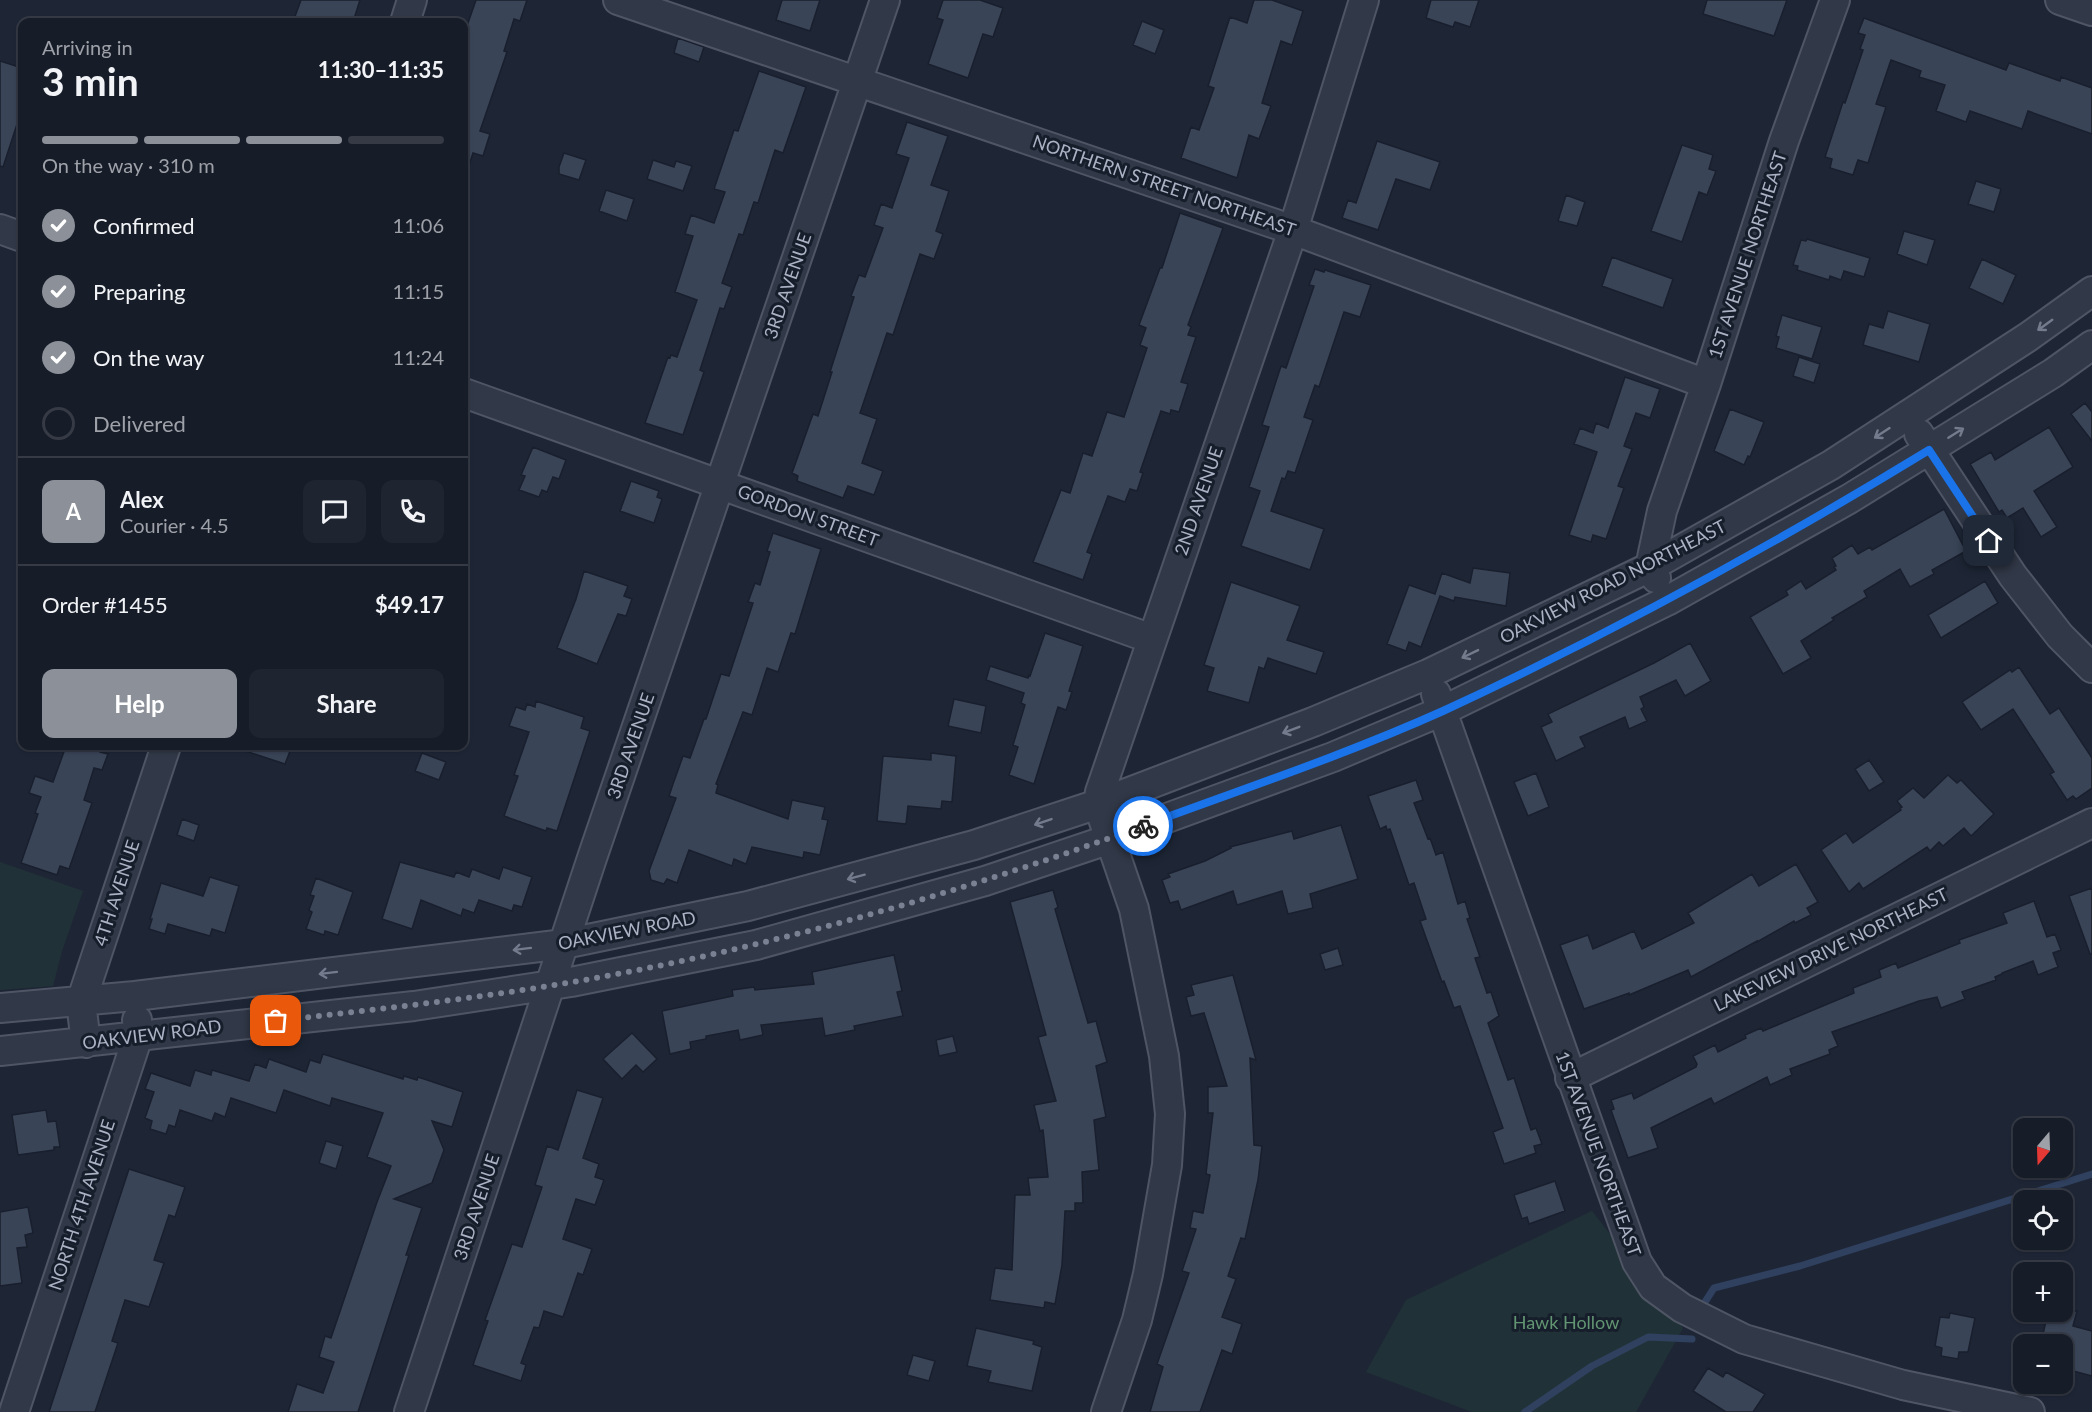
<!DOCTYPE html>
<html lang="en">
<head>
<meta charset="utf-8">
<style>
  :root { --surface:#161c28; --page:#1f2530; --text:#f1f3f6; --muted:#9ea1a8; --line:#353a45; --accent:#8c9099 }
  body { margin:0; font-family:Lato,sans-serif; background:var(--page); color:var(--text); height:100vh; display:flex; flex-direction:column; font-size:22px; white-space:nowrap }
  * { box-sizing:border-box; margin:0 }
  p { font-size:20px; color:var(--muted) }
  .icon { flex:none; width:33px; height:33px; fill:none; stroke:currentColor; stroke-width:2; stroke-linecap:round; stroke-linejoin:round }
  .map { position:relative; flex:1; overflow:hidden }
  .side { position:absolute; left:18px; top:18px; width:450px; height:732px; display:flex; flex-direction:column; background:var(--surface); border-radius:12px; box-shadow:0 2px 4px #0004,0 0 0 2px var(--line) }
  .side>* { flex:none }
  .needle { width:39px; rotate:199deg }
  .fabs { position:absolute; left:2013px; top:1118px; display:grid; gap:12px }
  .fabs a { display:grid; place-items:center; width:60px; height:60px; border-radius:12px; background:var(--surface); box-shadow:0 2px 4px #0004,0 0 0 2px var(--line); font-size:30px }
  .pin { position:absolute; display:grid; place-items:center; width:51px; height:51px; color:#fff; margin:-26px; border-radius:12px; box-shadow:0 3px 9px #0006 }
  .courier { position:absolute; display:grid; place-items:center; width:60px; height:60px; margin:-30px; border:4px solid #1a73e8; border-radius:50%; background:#fff; color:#222; box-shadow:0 2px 8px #0007 }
  .headline em { font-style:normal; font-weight:700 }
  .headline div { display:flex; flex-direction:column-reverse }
  .headline { display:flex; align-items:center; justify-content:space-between; height:102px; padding:0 24px }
  h1 { font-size:39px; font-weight:700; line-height:45px }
  .bar { display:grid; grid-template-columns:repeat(4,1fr); gap:9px 6px; align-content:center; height:72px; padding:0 24px }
  .bar i { height:8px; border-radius:4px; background:var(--line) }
  .bar .current { background:var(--accent) }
  .bar p { grid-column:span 4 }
  .line { display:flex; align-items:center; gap:15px; padding:0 24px; border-top:2px solid var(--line) }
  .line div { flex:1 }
  .round { display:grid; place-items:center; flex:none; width:63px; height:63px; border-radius:12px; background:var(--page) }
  ol { padding:0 24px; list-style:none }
  li { display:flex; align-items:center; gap:18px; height:66px }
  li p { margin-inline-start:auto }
  li .icon { padding:6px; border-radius:50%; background:var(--accent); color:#fff; stroke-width:4 }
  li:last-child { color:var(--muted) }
  li i { width:33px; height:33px; border:3px solid var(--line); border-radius:50% }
  .primary-button { display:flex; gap:12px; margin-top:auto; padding:12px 24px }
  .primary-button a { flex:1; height:69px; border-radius:12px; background:var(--accent); color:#fff; font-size:24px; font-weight:700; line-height:69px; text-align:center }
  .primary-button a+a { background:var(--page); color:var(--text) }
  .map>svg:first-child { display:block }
  .green { fill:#203237 }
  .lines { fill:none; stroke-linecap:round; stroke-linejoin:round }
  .stream { stroke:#30405f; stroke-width:7 }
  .building { fill:#394457; stroke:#191f2d; stroke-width:1.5 }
  .minor-casing { stroke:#4f5565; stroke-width:32 }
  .minor { stroke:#313847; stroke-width:28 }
  .oneway { stroke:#747b8c }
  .done { stroke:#7a8192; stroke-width:6; stroke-dasharray:0 10.8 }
  .route { stroke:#1a73e8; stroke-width:8 }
  .labels { text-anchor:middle; stroke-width:6; stroke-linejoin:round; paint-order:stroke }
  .street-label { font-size:18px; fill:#abb2c4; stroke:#171e2b }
  .park-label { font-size:18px; fill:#629572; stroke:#171e2b }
</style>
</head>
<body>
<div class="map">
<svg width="2092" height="1412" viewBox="0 0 2092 1412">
  <rect width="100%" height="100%" fill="#1e2636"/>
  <!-- green -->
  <path class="green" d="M0,862l83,29 -21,60 -9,35 -53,4z
    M1592,1211l91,117 -47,84h-164l-106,-40 40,-72z"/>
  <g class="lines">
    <!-- stream -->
    <path class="stream" d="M1705,1302l9,-14 86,-22 292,-92
      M1525,1412l67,-46 56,-29 44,2"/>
  </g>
  <!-- building -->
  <path class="building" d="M301,0h59l-7,22h-60z
    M476,0h51l-7,21 -6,-2 -10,32 3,1 -27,79 10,3 -7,22 -10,-3 -6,19h-3v-151l4,2z
    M782,0h38l-10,31 -34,-11z
    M943,0h37l23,8 -10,29 -10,-3 -15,44 -40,-14 15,-44 -6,-2z
    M1254,0h18l31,11 -11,34 -11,-4 -19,62 9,3 -12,33 -10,-4 -12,43 -56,-20 10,-31 8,3 15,-42 -6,-2 22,-69 17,6z
    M1431,0h48l-9,27 -15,-5 -2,5 -27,-9z
    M1707,0h80l-13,36 -71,-22z
    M1864,18l142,52 3,-7 51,18 1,-4 31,11v46l-64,-23 -6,18 -52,-18 -4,11 -30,-11 9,-26 -26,-8 2,-6 -30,-11 -15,44 10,3 -18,56 -10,-3 -5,15 -23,-7 2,-9 -7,-2 18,-55 2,1 18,-53 -3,-1 5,-14 -7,-2z
    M1142,21l22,9 -9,24 -22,-9z
    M678,38l26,9 -5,15 -25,-9z
    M0,61l22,7v41l-19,58 -3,-1z
    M759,71l47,16 -23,66 -8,-3 -17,53 -4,-1 -11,33 -4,-1 -17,49 10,4 -8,22 -4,-1 -20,62 4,2 -21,63 -38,-12 23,-66 2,1 1,-3 6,2 20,-57 -22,-8 18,-56 -8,-2 6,-19 23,8 11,-31 -11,-3 20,-59 4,1z
    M907,122l41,14 -17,49 18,6 -13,40 7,3 -9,25 -14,-5 -27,81 -6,-2 -27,80 17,6 -15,44 21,8 -9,24 -26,-9 -5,12 -46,-17 1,-5 -6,-3 21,-59 5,2 14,-44h-2l24,-75 -3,-1 8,-21 6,2 18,-49 -9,-3 7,-21 11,4 17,-50 -13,-4z
    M1377,141l63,21 -10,28 -34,-11 -18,51 -36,-12 6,-18 8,3z
    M1682,145l31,10 -4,14 7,2 -9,24 -8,-3 -17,50 -31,-11z
    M564,153l22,7 -7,20 -20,-6v-7z
    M653,160l21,7 2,-6 16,5 -9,25 -36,-12z
    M1976,181l25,8 -7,23 -26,-8z
    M606,190l28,9 -7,22 -28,-10z
    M1566,195l19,7 -8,24 -19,-5z
    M1180,213l43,15 -35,97 3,2 -3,8 8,2 -15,45 7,2 -9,28 -8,-2 -1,4 -9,-3 -21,61 3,1 -6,18 -7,-2 -5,13 -17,-6 -21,56 5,2 -9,26 -50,-18 28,-72 9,3 13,-40 9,3 15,-44 17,5 23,-69 -7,-3 6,-17 -7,-3 21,-57h2z
    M1904,231l31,9 -8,25 -30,-11z
    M1807,239l63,19 -6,19 -20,-6 -3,9 -11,-4 -1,4 -32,-10 1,-4 -5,-1 8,-25 5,1z
    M1612,257l61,22 -10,29 -61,-22z
    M1982,259l34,16 -13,29 -34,-16z
    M1315,269l9,3 1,-2 46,15 -11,32 -16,-5 -25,75 -4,-2 -11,32 9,3 -18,53 -7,-2 -3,8 -3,-1 -11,33 53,18 -14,41 -69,-24 19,-55 -11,-4 20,-60 -7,-2 19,-59 5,2 28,-82 -5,-1z
    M1888,311l42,13 -11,38 -56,-17 6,-21 14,4z
    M1782,315l40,12 -10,32 -36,-11 3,-11 -3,-1z
    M1799,357l21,7 -6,19 -21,-7z
    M1625,377l35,12 -10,29 -14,-5 -12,33 8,3 -14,37 6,2 -18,51 -13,-4 -2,7 -22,-7 28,-83 -23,-8 6,-16 13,5 3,-10 12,5z
    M2085,403l7,9v29l-21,-27z
    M1730,409l34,13 -14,35 -2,-1 -4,9 -30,-14z
    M2049,427l24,40 -39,24 23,36 -16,10 -18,-29 -16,10 -5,-8 -3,2 -29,-48 21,-12 4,8z
    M533,447l33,13 -7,19 -6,-2 -6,15 -5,-2 -3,7 -20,-7 6,-14 -4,-1z
    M631,481l28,10 -2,6 5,2 -8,24 -34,-12z
    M1944,509l22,42 -34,19 2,4 -24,13 -10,-18 -36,22 3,6 -35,21 2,2 -33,21 10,17 -28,16 -33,-57 38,-22 -2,-4 15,-10 5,8 30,-19 -2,-3 2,-1 -4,-8 20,-13 6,9 12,-7 2,3z
    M773,533l48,16 -26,85 -4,-1 -13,39 -11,-4 -15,47 -9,-3 -27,72 2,1 -2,8 72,26 4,-19 33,7 -3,12 6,1 -8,35 -16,-3 -1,6 -51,-11 -6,17 -12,-5 -2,7 -43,-16 -12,33 -10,-4 -3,5 -13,-4 -2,-9 27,-73 -7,-2 4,-12 10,-28 7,2 14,-39h2l15,-45 8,2 24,-73 -5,-1 7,-19 5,2 10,-33 -3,-1z
    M1473,568l37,5 -4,33 -51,-9 -1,4 -14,-5 -19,51 -12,-5 -3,9 -19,-7 22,-59 26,9 7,-21 28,10z
    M584,571l44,15 -4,10 8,3 -6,17 -8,-2 -21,50 -40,-16 19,-49z
    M1985,581l13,22 -57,35 -13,-23z
    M1231,582l69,24 -13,34 37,12 -8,22 -48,-16 -4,11 -5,-2 -10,36 -42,-12 7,-23 -10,-3z
    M1045,633l38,13 -14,45 3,1 -6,18 -8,-3 -24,77 -25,-9 9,-28 -5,-2 12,-40 -4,-2 3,-10 -38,-13 4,-14 38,12 1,-3 1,1z
    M1690,643l21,38 -26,15 -9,-16 -36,17 4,10 -3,2 6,12 -18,8 -4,-12 -45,20 5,10 -29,14 -15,-34 11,-5 -4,-8 106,-51z
    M2019,667l31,47 9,-6 33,50v30l-16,11 -3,-3 -6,4 -17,-26 4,-2 -41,-63 -32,21 -19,-28 48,-32 2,2z
    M954,699l32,7 -5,27 -33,-7z
    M536,701l48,16 -3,11 9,3 -33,100 -10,-3 -1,3 -42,-15 14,-40 -4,-1 15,-43 -20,-6 7,-19 9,3 2,-6 8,3z
    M66,746h36l-2,6 8,2 -6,16 -8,-2 -10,32 8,3 -23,66 -9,-3 -3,9 -36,-12 17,-49 -3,-1 6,-16 -12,-4 6,-17 18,6z
    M239,746h53l-7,18 -46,-15z
    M422,753l24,9 -7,18 -24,-9z
    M931,753l25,3 -4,46 -10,-1 -1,8 -33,-3 -2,18 -29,-3 6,-65 48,4z
    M1869,760l15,22 -15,9 -14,-22z
    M1536,773l13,34 -21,9 -14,-34z
    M1948,775l9,8 4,-3 33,34 -23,22 -7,-8 -21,18 -4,-4 -9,9 -3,-4 -64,42 -4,-6 -10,9 -28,-42 25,-17 7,10 48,-33 -1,-2 2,-1 -5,-6 16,-13 11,10z
    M1416,780l7,20 -9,3 14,36 2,-1 6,17 7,-3 15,52 7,-3 5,17 -3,1 13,38 -5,1 12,35 4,-1 8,24 -11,7 20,57 6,-2 17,52 5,-2 6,16 -8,2 2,7 -32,11 -11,-32 10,-4 -43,-122 -6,2 -10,-27 -2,1 -22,-61 6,-2 -12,-36 -5,2 -19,-56 -3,1 -1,-4 -6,3 -12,-33z
    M182,819l17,6 -5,16 -17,-6z
    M1341,825l17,54 -48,15 3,14 -25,6 -6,-23 -45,14 -4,-14 -52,19 -3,-9 -8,2 -8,-23 8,-3 -2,-3 37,-13 26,-13 -1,-1 62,-16 2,8z
    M400,862l54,15 2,-5 13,5 3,-8 27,10 4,-12 29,10 -10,30 -8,-2 -2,6 -33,-11 -5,13 -11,-4 -2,7 -40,-16 -9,29 -30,-10z
    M1796,864l22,38 -11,6 4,7 -16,8 -1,-2 -37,21v-1l-66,36 -3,-7 -59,25v-2l-45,16 -24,-64 28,-10 5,14 41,-18 8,18 52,-26 -6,-10 64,-39 7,12z
    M210,877l29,9 -14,47 -13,-4 -2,7 -42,-12 -3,10 -16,-5 3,-10h-2l11,-36 42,13z
    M316,878l37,14 -15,43 -13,-4 -1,4 -18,-6 6,-17 -3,-2 5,-14 -4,-1z
    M2092,888v66h-2l-21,-58z
    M1053,890l5,17 -3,2 33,114 8,-2 11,41 -11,4 10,51 -12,3 5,50 -17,2 1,31h-8v8h-10l-3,54 -7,39 -10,-2 -1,6 -54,-8 5,-32 17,2 3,-75h15l-2,-17 20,-1 -5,-47 -3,1 -6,-26 22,-4 -18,-64 8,-2 -36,-133z
    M2034,901l13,36 8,-3 6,16 -8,3 5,14 -20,8 -5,-14 -31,12v1l-7,3 1,3 -34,12 3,7 -24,9 -4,-11 -18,4 -87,31 6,14 -9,4 1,4 -40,15 2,6 -22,10 -3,-8 -53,27 -3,-6 -60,30 7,20 -30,10 -17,-48 3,-1 -3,-9 21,-7 2,6 62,-32 1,-3 -4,-8 22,-11 3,7 28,-14 -1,-3 16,-7 2,3 91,-38 -1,-5 28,-11 -2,-7 17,-7 2,5 62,-25 -1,-3 48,-17 -4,-10z
    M1338,948l5,17 -18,5 -5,-16z
    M894,955l8,36 -5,1 6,24 -49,10 1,4 -30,6 -3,-18 -61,7 2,10 -23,5 -2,-10 -32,6v3l-16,3 1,7 -21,5 -8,-43 71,-15 -1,-6 22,-3 1,3 59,-6 -2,-12z
    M1233,975l23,85 -6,-2 4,87 8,1 -4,34 -13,59 -4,-1 -13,38 8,3 -14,38 20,7 -10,30 -10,-4 -22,62h-50l13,-45 -6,-3 32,-91 -7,-2 14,-42 -6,-1 3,-17 10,2 7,-38 -4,-1 7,-61h-5v-26l19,-1 -23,-73 -13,3 -5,-19 8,-2 -3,-10z
    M632,1033l25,26 -14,13 -7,-7 -14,14 -19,-20z
    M953,1036l4,16 -18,4 -3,-16z
    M323,1054l80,25 1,-3 13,4 1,-3 45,15 -11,35 -20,-6 12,29 -12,33 -38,16 28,9 -16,47h3l-51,157h-70l9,-28 26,9 11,-31 -15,-5 6,-21 6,2 46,-136 14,-36 -24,-9 16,-44 -51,-15 -2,8 -46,-16 -8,23 -45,-15 -6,19 -10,-4 -3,8 -32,-11 -5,17 -6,-2 -3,9 -16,-5 2,-8 -7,-3 9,-26 -9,-3 6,-16 39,13 5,-16 16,5 1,-5 37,11 6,-17 11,4 3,-9 37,13 4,-12 10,3z
    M577,1090l26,8 -20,60 16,6 -4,13 9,3 -9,25 -19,-6 -13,40 29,10 -9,26 -5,-2 -15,44 -19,-6 -5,17 -5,-1 -13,36 5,2 -5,16 -48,-16 15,-44 -3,-1 27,-76 10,3 20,-60 -7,-2 12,-39 11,4z
    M46,1110l2,12 8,-1 4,26h-6v3l-36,5 -6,-40z
    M326,1141l17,5 -7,23 -17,-6z
    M129,1169l56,18 -10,30 -6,-2 -15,45 10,3 -15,44 -24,-7 -13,41 6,2 -23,69h-46z
    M1555,1181l10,30 -36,13 -2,-7 -5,2 -8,-24z
    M28,1207l5,26 -8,2 2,12 -10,1 5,35 -22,3v-74z
    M2048,1311h29l-4,15 19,5v45l-30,-8v-24h-21z
    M1950,1313l25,5 -7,34h-9l-1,7 -17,-3 1,-8 -7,-2 5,-29 9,1z
    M976,1328l58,13 -1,3 9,3 -10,44 -44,-9 3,-11 -24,-5z
    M913,1355l22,6 -6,20 -22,-6z
    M1708,1368l15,9 3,-5 39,22 -12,18h-27l-33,-21z"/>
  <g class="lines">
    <defs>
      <path id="minor" d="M618,0l675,230 413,154
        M2060,0l32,11
        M405,22l7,-22
        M0,229l22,8
        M464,393l688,246
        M1919,434l94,142 47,60 32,32
        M1656,578l-6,-11 12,-56 44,-127 78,-243 51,-141
        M1436,694l201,568 16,25 29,21 62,31 159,46 127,27
        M0,1008l135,-12 429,-52 184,-38 226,-61 124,-41 215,-82 115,-48 222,-107 181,-102 197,-128 64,-46
        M86,1043l-5,-41 85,-256
        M0,1051l414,-45 157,-24 185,-37 229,-64 125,-42 223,-82 109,-46 225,-110 182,-102 204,-126 39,-28
        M1570,1078l522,-255
        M14,1412l124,-376 -1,-16
        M409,1412l183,-554 293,-858
        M1106,1412l31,-92 11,-46 19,-109 3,-51 -6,-58 -30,-147 -36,-105 2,-12 193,-562 71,-230"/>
    </defs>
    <!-- minor casing -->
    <use href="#minor" class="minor-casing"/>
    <!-- minor -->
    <use href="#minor" class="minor"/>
  </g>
  <!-- one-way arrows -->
  <defs><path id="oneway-shaft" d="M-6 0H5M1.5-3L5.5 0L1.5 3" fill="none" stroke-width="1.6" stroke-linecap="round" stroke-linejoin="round" transform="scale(1.5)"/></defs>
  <g class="oneway">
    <use href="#oneway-shaft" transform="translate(2045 325) rotate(144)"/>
    <use href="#oneway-shaft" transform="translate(1882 433) rotate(147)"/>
    <use href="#oneway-shaft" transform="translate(1956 433) rotate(-32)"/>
    <use href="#oneway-shaft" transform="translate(1470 654) rotate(154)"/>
    <use href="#oneway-shaft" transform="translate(1291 730) rotate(159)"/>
    <use href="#oneway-shaft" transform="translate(1043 822) rotate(161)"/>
    <use href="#oneway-shaft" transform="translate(856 877) rotate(165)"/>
    <use href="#oneway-shaft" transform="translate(522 949) rotate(173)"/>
    <use href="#oneway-shaft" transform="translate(328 973) rotate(173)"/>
  </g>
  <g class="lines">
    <!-- done -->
    <path class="done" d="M276,1021c112,-13 225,-25 336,-46 181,-34 359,-86 531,-149"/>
    <!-- route -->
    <path class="route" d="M1143,826c100,-37 202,-71 300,-115 167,-77 329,-165 486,-261l60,91"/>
  </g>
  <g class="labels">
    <!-- street labels -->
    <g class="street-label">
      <text transform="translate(1164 186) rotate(19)" y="6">NORTHERN STREET NORTHEAST</text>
      <text transform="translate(1748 255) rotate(-72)" y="6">1ST AVENUE NORTHEAST</text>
      <text transform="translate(788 286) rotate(-71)" y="6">3RD AVENUE</text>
      <text transform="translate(1199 501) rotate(-71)" y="6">2ND AVENUE</text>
      <text transform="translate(808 516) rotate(20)" y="6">GORDON STREET</text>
      <text transform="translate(1613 582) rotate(-27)" y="6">OAKVIEW ROAD NORTHEAST</text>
      <text transform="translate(631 746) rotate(-71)" y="6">3RD AVENUE</text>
      <text transform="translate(117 893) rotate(-72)" y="6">4TH AVENUE</text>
      <text transform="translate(627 931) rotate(-11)" y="6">OAKVIEW ROAD</text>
      <text transform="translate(1831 950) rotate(-26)" y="6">LAKEVIEW DRIVE NORTHEAST</text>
      <text transform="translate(152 1035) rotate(-7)" y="6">OAKVIEW ROAD</text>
      <text transform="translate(1598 1154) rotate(70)" y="6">1ST AVENUE NORTHEAST</text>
      <text transform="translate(82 1205) rotate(-72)" y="6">NORTH 4TH AVENUE</text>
      <text transform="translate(477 1207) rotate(-72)" y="6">3RD AVENUE</text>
    </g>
    <!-- park labels -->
    <g class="park-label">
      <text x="1566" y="1329">Hawk Hollow</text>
    </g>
  </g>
</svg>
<div class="fabs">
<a><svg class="needle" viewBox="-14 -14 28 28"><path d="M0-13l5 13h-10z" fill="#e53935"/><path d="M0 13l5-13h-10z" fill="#9ea1a8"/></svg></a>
<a><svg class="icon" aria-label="locate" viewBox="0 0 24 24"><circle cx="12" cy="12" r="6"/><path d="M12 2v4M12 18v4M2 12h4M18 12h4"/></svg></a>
<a>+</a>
<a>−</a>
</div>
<div class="pin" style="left:276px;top:1021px;background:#ea580c"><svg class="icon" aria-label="bag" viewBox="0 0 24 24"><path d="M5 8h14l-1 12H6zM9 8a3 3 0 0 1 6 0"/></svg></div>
<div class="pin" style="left:1989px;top:541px;background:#1f2937"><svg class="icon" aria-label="home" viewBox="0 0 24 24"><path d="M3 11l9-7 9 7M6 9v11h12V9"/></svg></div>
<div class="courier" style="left:1143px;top:826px"><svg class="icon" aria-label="bike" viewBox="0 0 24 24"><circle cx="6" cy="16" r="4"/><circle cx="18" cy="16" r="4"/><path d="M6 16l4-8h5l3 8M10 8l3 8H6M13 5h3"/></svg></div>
<section class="side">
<div class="headline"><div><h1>3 min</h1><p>Arriving in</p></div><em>11:30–11:35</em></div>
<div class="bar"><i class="current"></i><i class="current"></i><i class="current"></i><i></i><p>On the way · 310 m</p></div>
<ol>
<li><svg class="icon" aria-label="check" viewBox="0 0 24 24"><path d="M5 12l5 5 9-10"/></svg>Confirmed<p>11:06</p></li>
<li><svg class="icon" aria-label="check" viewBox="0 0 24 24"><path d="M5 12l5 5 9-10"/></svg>Preparing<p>11:15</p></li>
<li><svg class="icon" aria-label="check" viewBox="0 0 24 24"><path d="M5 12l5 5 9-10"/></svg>On the way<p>11:24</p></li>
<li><i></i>Delivered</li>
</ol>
<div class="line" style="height:108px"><b class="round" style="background:var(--accent);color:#fff">A</b><div><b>Alex</b><p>Courier · 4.5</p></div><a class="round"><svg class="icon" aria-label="chat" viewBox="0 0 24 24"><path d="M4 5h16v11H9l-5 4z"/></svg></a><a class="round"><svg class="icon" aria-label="phone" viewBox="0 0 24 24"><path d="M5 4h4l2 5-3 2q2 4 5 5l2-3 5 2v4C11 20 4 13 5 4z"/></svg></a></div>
<div class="line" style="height:78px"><div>Order #1455</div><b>$49.17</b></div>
<div class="primary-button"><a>Help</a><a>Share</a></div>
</section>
</div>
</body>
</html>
